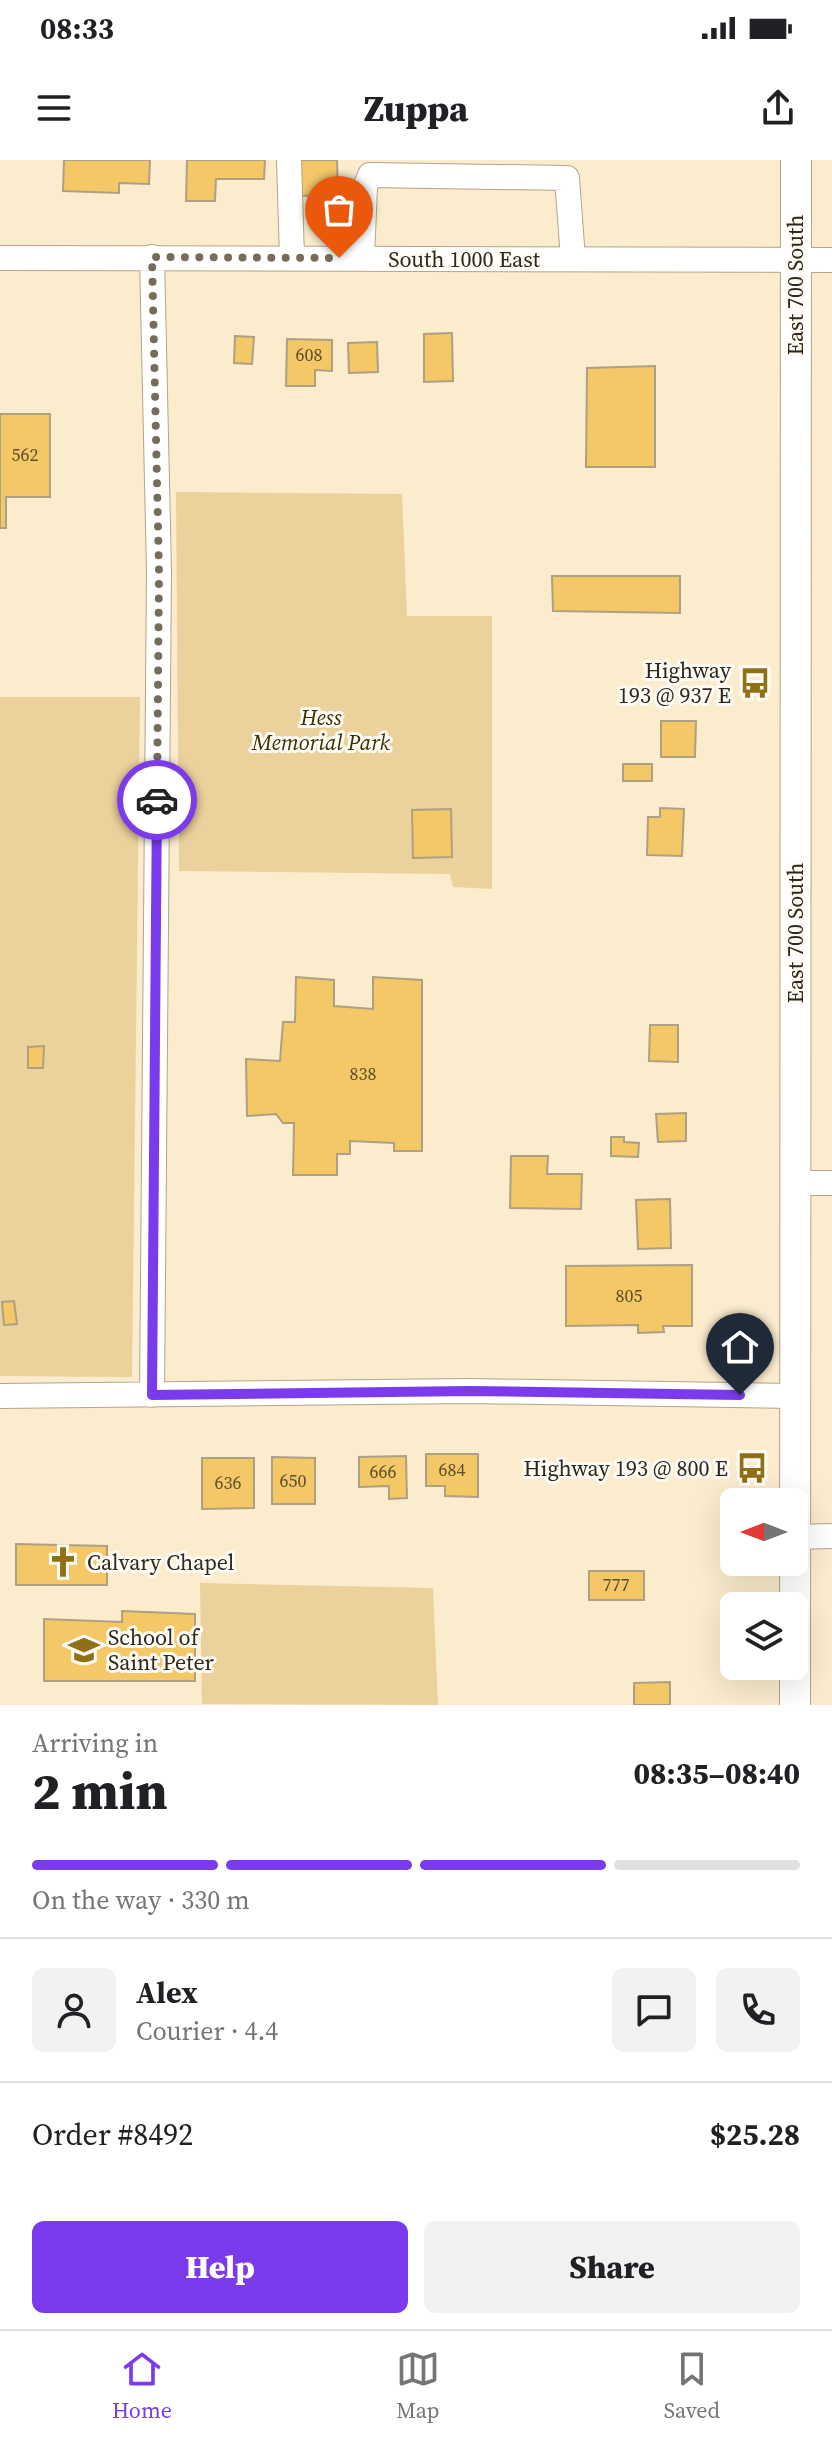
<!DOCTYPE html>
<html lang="en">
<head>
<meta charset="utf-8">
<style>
  :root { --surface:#fff; --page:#f2f2f2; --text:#202124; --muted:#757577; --line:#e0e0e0; --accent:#7c3aed }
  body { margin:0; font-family:"Source Serif 4",serif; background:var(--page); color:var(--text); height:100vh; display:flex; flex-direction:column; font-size:30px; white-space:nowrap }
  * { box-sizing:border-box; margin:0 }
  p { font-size:26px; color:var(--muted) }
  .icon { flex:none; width:44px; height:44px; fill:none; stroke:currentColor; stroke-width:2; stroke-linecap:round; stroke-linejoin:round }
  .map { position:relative; height:1545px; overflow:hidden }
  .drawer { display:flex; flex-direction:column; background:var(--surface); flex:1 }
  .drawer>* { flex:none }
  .needle { width:52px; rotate:270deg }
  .controls { position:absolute; left:720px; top:1328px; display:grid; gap:16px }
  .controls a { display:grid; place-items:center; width:88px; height:88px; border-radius:12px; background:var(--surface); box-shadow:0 8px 32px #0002; font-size:40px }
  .pin { position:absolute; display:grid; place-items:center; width:68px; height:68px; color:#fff; margin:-82px -34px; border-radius:50% 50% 50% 0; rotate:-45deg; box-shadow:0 0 8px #0007 }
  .pin .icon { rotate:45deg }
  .courier { position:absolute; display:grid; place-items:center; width:80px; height:80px; margin:-40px; border:6px solid #7c3aed; border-radius:50%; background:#fff; color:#222; box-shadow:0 2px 10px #0007 }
  .overview em { font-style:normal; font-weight:800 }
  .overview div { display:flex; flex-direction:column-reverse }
  .overview { display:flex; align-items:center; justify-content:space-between; height:136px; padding:0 32px }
  h1 { font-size:52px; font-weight:800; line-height:60px }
  .bar { display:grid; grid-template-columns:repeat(4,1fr); gap:12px 8px; align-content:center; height:96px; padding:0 32px }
  .bar i { height:10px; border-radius:6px; background:var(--line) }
  .bar .selected { background:var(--accent) }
  .bar p { grid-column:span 4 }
  .line { display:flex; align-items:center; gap:20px; padding:0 32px; border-top:2px solid var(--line) }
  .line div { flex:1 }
  .round { display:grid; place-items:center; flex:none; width:84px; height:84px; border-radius:12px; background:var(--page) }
  .primary-button { display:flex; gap:16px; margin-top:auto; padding:16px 32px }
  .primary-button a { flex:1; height:92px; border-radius:12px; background:var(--accent); color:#fff; font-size:32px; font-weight:800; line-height:92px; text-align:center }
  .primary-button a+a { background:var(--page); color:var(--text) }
  .status { display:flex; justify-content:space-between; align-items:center; height:56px; padding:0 40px; background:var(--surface); direction:ltr }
  .status svg { height:22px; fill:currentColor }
  header { display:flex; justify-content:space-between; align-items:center; height:104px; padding:0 32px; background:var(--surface); font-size:36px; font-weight:800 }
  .tab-bar { display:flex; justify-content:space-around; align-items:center; height:112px; border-top:2px solid var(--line); background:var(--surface); font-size:22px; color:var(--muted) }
  .tab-bar a { display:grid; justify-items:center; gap:4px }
  .tab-bar .selected { color:var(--accent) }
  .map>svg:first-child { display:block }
  .green { fill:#ebd19b }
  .building { fill:#f4c867; stroke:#ada083; stroke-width:2 }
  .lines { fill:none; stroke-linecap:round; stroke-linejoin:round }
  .minor-casing { stroke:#b2a588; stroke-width:26 }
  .major-casing { stroke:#b2a588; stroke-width:32 }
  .minor { stroke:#fff; stroke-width:24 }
  .major { stroke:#fff; stroke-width:30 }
  .done { stroke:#756c5a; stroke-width:8; stroke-dasharray:0 14.4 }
  .route { stroke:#7c3aed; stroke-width:10 }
  .labels { text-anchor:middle; stroke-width:6; stroke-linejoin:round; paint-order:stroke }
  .number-label { font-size:18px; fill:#5f4f2f }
  .street-label { font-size:22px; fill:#2d271c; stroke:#fefbf5 }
  .poi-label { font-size:22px; fill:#2d271c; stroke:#fefbf5; text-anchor:end }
  .park-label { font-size:22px; font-style:italic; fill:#3e2d01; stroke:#fefbf5 }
</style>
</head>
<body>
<div class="status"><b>08:33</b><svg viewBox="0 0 49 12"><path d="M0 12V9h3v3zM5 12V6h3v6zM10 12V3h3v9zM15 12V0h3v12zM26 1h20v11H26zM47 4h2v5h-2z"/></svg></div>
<header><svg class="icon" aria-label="menu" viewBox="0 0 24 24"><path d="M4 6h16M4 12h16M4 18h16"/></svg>Zuppa<svg class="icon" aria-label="share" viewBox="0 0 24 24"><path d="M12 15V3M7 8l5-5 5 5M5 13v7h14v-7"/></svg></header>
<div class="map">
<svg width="832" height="1545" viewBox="0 0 832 1545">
  <rect width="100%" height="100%" fill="#fbecce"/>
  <!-- green -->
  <path class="green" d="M176,332l226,2 5,122h85v273l-39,-2 -3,-13 -271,-3z
    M0,537h140l-8,680 -132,-1z
    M200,1423l233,5 5,117 -236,-1z"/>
  <!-- building -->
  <path class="building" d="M64,0h86l-1,24 -30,-1v10l-56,-2z
    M187,0h78l-1,19h-48l-1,22h-29z
    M294,0h43l1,35 -44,1z
    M452,173l1,48 -29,1v-48z
    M235,176l19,1 -2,27 -18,-1z
    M287,179l45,1v31l-17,-1v16h-29z
    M377,182l1,30 -29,1 -1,-30z
    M655,206v101h-69l1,-99z
    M0,254h50v83h-44v31h-6z
    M552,416h128v37l-127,-2z
    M661,561h35l-1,36h-34z
    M623,604h29v17h-29z
    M660,648l24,1 -2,47 -35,-1 1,-38h12z
    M451,649l1,48 -39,1 -1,-48z
    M296,817l38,3v26l39,3v-32l49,3v171h-28v-8l-44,-2v13h-13v21h-44l1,-52h-11l-7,-9 -29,2 -1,-57 34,2 3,-39h12z
    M650,865h28v37l-29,-1z
    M44,886l-1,22h-15v-21z
    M686,953v28l-28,1 -2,-28z
    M611,977h13v5l15,1 -1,14 -27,-1z
    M511,996h37l-1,18h35l-1,35 -71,-1z
    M670,1039l1,49 -33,1 -2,-49z
    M692,1105v61h-29l1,6 -26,1v-8l-72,1v-60z
    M14,1141l3,23 -13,1 -2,-23z
    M426,1294h52v43l-33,-1v-10h-19z
    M406,1296l1,42 -18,1v-13l-30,1v-30z
    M272,1297l43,1v46h-43z
    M202,1298h52v50l-52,1z
    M16,1384l91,2v39h-91z
    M589,1411h55v29h-55z
    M122,1451l73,3v67h-151v-62l78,3z
    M670,1522v23h-36v-22z"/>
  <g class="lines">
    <defs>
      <path id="minor" d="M289,0l3,98
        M152,97l7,315 -7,823
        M0,98l832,2
        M362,98l3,-71 5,-12 197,3 6,81
        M796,1023h36
        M0,1236l469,-5 325,5
        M796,1377l36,-1"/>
      <path id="major" d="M795,1545l1,-1545"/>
    </defs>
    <!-- minor casing -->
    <use href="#minor" class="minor-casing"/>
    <!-- major casing -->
    <use href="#major" class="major-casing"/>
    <!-- minor -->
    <use href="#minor" class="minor"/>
    <!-- major -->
    <use href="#major" class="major"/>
  </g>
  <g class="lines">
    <!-- done -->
    <path class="done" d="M157,640l2,-228 -7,-315 187,1"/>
    <!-- route -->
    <path class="route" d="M157,640l-5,595 317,-4 271,4"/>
  </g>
  <!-- icons -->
  <defs>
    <symbol id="bus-bare" viewBox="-9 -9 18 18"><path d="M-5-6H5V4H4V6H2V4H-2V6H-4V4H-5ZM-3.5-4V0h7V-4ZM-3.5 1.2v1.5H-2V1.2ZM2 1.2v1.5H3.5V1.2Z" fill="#916f15" stroke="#fefbf5" stroke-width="2.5" paint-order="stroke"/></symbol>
    <symbol id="church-bare" viewBox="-9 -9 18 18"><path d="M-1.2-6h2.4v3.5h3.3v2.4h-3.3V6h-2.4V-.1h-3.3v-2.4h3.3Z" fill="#916f15" stroke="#fefbf5" stroke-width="2.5" paint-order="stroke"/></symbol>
    <symbol id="school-bare" viewBox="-9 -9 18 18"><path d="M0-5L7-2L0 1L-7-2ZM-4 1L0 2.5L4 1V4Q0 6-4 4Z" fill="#916f15" stroke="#fefbf5" stroke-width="2.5" paint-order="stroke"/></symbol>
  </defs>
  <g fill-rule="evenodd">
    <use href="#bus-bare" x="733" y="501" width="44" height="44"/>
    <use href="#bus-bare" x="730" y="1286" width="44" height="44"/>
    <use href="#church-bare" x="41" y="1380" width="44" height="44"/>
    <use href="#school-bare" x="62" y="1468" width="44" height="44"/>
  </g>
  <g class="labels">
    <!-- number labels -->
    <g class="number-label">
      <text x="309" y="201">608</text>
      <text x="25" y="301">562</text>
      <text x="363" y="920">838</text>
      <text x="629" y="1142">805</text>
      <text x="452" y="1316">684</text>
      <text x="383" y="1318">666</text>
      <text x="293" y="1327">650</text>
      <text x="228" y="1329">636</text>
      <text x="616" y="1431">777</text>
    </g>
    <!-- street labels -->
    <g class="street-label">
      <text x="464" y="107">South 1000 East</text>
      <text transform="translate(795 125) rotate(-90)" y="8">East 700 South</text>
      <text transform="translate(795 773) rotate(-90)" y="8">East 700 South</text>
    </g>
    <!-- poi labels -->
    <g class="poi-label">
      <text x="731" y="518">Highway<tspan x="731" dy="25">193 @ 937 E</tspan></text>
      <text x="728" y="1316">Highway 193 @ 800 E</text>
      <text x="87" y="1410" text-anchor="start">Calvary Chapel</text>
      <text x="108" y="1485" text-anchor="start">School of<tspan x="108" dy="25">Saint Peter</tspan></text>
    </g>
    <!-- park labels -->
    <g class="park-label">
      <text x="321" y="565">Hess<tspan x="321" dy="25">Memorial Park</tspan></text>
    </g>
  </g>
</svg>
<div class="controls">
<a><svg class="needle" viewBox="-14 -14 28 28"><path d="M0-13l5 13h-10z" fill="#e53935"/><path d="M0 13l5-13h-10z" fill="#757577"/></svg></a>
<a><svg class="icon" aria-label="layers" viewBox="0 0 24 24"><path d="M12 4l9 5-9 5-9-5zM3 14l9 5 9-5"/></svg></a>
</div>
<div class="pin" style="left:339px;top:98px;background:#ea580c"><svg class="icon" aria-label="bag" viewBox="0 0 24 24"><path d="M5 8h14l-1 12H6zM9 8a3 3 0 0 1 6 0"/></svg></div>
<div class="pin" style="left:740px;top:1235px;background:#1f2937"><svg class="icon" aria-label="home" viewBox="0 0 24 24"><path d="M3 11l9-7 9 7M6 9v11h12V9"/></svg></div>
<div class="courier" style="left:157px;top:640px"><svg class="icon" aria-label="car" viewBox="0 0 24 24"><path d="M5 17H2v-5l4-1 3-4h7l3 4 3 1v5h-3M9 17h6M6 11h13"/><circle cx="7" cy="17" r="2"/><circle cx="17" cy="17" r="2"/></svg></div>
</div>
<section class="drawer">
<div class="overview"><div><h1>2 min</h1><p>Arriving in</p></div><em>08:35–08:40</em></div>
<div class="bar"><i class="selected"></i><i class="selected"></i><i class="selected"></i><i></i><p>On the way · 330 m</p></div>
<div class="line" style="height:144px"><a class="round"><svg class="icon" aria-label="person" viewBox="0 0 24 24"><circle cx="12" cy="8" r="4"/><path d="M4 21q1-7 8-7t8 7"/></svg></a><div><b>Alex</b><p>Courier · 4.4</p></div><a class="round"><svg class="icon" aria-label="chat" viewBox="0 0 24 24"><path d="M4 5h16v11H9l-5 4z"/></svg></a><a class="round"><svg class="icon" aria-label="phone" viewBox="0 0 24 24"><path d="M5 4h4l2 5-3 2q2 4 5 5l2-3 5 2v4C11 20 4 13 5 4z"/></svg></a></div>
<div class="line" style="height:104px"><div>Order #8492</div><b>$25.28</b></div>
<div class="primary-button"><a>Help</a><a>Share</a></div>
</section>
<nav class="tab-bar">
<a class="selected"><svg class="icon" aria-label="home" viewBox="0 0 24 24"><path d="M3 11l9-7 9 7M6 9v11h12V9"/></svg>Home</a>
<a><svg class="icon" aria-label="map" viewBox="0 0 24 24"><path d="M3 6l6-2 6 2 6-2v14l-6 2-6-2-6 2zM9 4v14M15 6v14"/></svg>Map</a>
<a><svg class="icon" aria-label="saved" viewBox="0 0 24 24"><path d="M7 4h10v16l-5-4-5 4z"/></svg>Saved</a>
</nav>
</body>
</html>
